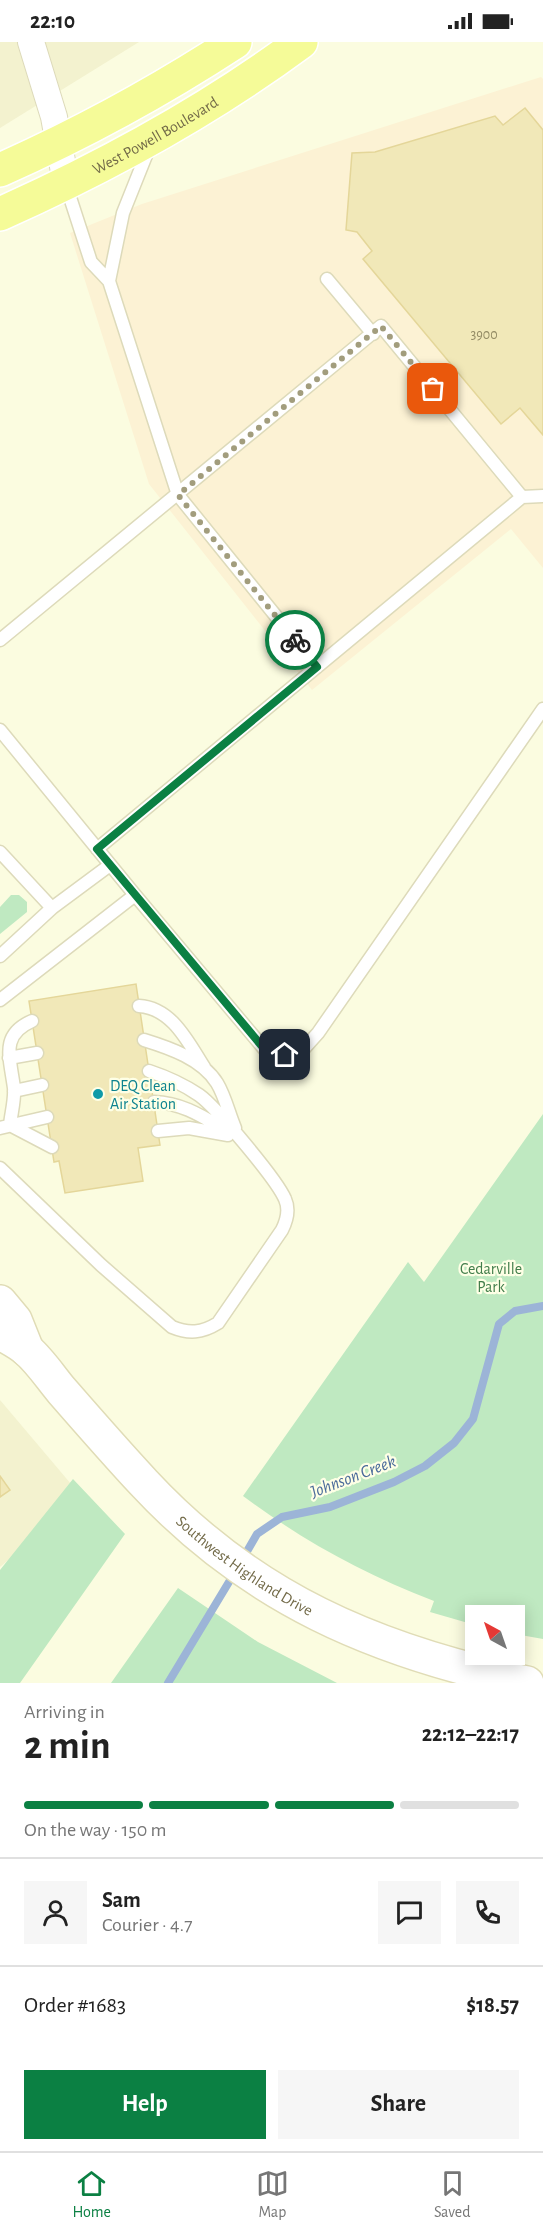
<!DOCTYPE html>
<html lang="en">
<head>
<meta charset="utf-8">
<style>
  :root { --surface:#fff; --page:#f6f6f6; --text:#222; --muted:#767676; --line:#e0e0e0; --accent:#0b8043 }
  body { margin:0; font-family:"Alegreya Sans",sans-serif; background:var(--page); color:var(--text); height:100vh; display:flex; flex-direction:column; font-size:22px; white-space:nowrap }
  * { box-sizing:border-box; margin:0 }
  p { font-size:20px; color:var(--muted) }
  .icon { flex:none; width:33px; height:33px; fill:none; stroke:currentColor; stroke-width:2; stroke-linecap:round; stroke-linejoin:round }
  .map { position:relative; height:1641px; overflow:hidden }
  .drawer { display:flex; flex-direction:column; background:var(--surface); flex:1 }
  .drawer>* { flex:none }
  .needle { width:39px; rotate:320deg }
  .tools { position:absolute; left:465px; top:1563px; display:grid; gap:12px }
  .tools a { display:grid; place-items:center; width:60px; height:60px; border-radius:0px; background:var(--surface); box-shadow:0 3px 15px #0003; font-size:30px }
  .pin { position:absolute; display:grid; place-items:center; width:51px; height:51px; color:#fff; margin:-26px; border-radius:12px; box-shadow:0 3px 9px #0006 }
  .courier { position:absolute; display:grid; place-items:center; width:60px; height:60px; margin:-30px; border:4px solid #0b8043; border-radius:50%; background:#fff; color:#222; box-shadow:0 2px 8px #0007 }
  .headline em { font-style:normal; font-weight:700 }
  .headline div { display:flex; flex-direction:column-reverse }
  .headline { display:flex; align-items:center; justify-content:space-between; height:102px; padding:0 24px }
  h1 { font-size:39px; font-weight:700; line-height:45px }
  .bar { display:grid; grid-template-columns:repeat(4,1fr); gap:9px 6px; align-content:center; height:72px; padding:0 24px }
  .bar i { height:8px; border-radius:4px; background:var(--line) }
  .bar .active { background:var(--accent) }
  .bar p { grid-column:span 4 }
  .line { display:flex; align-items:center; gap:15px; padding:0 24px; border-top:2px solid var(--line) }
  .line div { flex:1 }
  .round { display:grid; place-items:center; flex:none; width:63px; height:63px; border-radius:0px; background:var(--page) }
  .primary-button { display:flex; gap:12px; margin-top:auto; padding:12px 24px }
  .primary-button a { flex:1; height:69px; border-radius:0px; background:var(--accent); color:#fff; font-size:24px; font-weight:700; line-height:69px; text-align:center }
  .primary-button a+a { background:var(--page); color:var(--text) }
  .status { display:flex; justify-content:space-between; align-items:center; height:42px; padding:0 30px; background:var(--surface); direction:ltr }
  .status svg { height:16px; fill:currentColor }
  .dock { display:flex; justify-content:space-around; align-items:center; height:84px; border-top:2px solid var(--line); background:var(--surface); font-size:16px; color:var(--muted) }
  .dock a { display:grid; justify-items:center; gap:3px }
  .dock .active { color:var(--accent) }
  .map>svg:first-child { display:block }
  .residential { fill:#f3f2cf }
  .commercial { fill:#fcf2d4 }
  .green { fill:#bfe9c1 }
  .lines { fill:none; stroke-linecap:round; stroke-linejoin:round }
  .stream { stroke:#9cb4d7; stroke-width:8 }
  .building { fill:#f1e8b8; stroke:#e4d699; stroke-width:1.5 }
  .service-casing { stroke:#dddaba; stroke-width:15 }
  .minor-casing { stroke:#dddaba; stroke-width:28 }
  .secondary-casing { stroke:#e0dcb6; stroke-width:36 }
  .primary-casing { stroke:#fff; stroke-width:36 }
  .service { stroke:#fff; stroke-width:12 }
  .minor { stroke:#fff; stroke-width:26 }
  .secondary { stroke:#fff; stroke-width:33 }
  .primary { stroke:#f5fb98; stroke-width:33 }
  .done { stroke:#a29d7d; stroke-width:6; stroke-dasharray:0 10.8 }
  .route { stroke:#0b8043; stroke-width:8 }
  .culture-dot { fill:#0f9aa8; stroke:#feffe6; stroke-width:2 }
  .labels { text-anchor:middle; stroke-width:4.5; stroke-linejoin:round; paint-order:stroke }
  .number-label { font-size:14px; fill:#928a64 }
  .street-label { font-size:16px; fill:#726a48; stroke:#feffe6 }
  .culture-label { font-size:16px; fill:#0d838f; stroke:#feffe6; text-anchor:start }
  .park-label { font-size:16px; fill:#427e4b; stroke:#feffe6 }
  .water-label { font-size:18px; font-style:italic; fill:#4a6b9b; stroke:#feffe6 }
</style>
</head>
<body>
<div class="status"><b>22:10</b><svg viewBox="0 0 49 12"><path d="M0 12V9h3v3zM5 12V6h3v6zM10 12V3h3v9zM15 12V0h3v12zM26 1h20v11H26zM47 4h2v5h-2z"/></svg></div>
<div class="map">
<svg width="543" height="1641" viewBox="0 0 543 1641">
  <rect width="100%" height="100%" fill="#fbfce0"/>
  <!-- residential -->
  <path class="residential" d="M0,0h139l-139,86z
    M0,1358l82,97 -82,70z"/>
  <!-- commercial -->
  <path class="commercial" d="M541,35l2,2v489l-32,-39 -199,161 -163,-206 -79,-251 72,-29z"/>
  <!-- green -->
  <path class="green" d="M11,853h8l8,7v10l-27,22v-27z
    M543,1072v525l-28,-5 -1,-18h-38l-1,9 -45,-13 4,-11c-72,-28 -129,-59 -191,-105l165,-234 16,20z
    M73,1437l52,55 -105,149h-20v-113z
    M178,1546l80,54 79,41h-226z"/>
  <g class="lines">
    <!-- stream -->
    <path class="stream" d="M242,1518l15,-26 25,-17 48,-10 64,-25 31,-16 29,-23 19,-24 26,-95 16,-13 28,-5
      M168,1641l67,-111"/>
  </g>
  <!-- building -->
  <path class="building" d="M525,66l18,22v305l-23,-27 -19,16 -138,-165 9,-8 -15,-19 -11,-2 6,-77 23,-1 120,-36 8,9z
    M136,942l24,161 -22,3 5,33 -78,12 -6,-32 -5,1 -25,-161z
    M0,1434l10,14 -10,7z"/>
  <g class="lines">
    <defs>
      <path id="service" d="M66,143l25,77 18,19 69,214 139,172
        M327,237l46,55
        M109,239l14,-68 26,-65
        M522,455l21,-1
        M0,598l381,-314 141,171 -425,352
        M0,688l135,165 136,162 29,-4 18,-20 225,-324
        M0,810l52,56
        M0,914l52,-48 58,-43
        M0,958l135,-105
        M139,964c33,2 49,36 65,61
        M32,979c-32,14 -22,36 -18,67 1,12 -3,26 -4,37l42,22
        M144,998c26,8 58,19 73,43 8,13 12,31 18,45
        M9,1016l28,-5
        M14,1049l28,-6
        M154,1060c29,1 49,15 73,29
        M0,1086l47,-11
        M158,1089l31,-3 39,7
        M0,1126l101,97 71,62c17,7 30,6 46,-4l64,-93c5,-10 8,-20 3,-31 -8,-19 -69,-92 -86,-104 -16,-11 -32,-18 -50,-24"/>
      <path id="minor" d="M31,0l23,75 12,66"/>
      <g id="secondary">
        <path d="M0,1260l15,18 12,30"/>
        <path id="s1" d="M0,1291c9,5 19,10 27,17 13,11 24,28 35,41 27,31 54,62 82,92 107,115 231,168 383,200"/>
      </g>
      <g id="primary">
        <path d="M0,128c81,-36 160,-79 235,-128"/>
        <path id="s2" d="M0,172c105,-47 208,-103 301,-172"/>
      </g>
    </defs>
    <!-- service casing -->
    <use href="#service" class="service-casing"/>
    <!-- minor casing -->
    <use href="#minor" class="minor-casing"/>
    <!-- secondary casing -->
    <use href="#secondary" class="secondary-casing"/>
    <!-- primary casing -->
    <use href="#primary" class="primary-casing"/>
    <!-- service -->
    <use href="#service" class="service"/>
    <!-- minor -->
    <use href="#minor" class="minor"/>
    <!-- secondary -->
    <use href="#secondary" class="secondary"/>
    <!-- primary -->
    <use href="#primary" class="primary"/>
  </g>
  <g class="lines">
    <!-- done -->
    <path class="done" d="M295,598l-117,-145 203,-169 52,63"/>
    <!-- route -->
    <path class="route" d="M285,1013l-14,2 -174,-208 220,-182 -22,-27"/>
  </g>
  <!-- markers -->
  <circle class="culture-dot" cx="98" cy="1052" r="6"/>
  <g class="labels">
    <!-- number labels -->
    <g class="number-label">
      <text x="484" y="297">3900</text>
    </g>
    <!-- street labels -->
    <g class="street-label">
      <text dy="6" stroke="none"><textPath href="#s2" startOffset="174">West Powell Boulevard</textPath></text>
      <text dy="6" stroke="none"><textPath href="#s1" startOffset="340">Southwest Highland Drive</textPath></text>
    </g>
    <!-- culture labels -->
    <g class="culture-label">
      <text x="110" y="1049">DEQ Clean<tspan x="110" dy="18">Air Station</tspan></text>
    </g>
    <!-- park labels -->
    <g class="park-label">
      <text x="491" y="1232">Cedarville<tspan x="491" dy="18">Park</tspan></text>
    </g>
    <!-- water labels -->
    <g class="water-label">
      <text transform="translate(353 1434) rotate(-21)" y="6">Johnson Creek</text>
    </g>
  </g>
</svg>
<div class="tools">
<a><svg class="needle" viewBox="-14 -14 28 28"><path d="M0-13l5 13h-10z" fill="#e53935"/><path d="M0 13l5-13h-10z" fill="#767676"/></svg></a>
</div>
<div class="pin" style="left:433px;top:347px;background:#ea580c"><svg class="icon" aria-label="bag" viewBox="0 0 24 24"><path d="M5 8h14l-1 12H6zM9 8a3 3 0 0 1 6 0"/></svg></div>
<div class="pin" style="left:285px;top:1013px;background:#1f2937"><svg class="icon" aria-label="home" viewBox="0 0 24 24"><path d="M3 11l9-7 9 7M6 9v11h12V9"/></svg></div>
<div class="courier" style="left:295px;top:598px"><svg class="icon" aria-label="bike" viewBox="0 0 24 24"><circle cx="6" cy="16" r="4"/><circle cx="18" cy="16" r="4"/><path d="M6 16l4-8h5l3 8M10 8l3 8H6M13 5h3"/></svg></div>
</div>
<section class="drawer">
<div class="headline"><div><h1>2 min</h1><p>Arriving in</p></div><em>22:12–22:17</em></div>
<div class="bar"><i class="active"></i><i class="active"></i><i class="active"></i><i></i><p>On the way · 150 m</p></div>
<div class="line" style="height:108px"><a class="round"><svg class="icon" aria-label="person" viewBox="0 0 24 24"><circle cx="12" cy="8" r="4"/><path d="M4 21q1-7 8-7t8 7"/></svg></a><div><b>Sam</b><p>Courier · 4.7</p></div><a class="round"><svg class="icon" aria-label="chat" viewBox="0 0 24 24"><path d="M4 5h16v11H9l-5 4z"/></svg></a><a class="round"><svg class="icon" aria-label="phone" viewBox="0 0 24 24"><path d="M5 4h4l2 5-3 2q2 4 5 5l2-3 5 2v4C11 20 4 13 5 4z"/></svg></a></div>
<div class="line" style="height:78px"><div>Order #1683</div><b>$18.57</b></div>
<div class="primary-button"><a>Help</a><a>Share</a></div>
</section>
<nav class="dock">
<a class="active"><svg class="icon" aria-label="home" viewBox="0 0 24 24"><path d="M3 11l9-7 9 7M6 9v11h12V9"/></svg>Home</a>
<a><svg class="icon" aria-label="map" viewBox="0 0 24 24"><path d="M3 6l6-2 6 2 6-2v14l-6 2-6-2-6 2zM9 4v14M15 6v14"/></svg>Map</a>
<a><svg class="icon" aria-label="saved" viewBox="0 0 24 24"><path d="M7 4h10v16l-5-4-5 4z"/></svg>Saved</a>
</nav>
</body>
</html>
